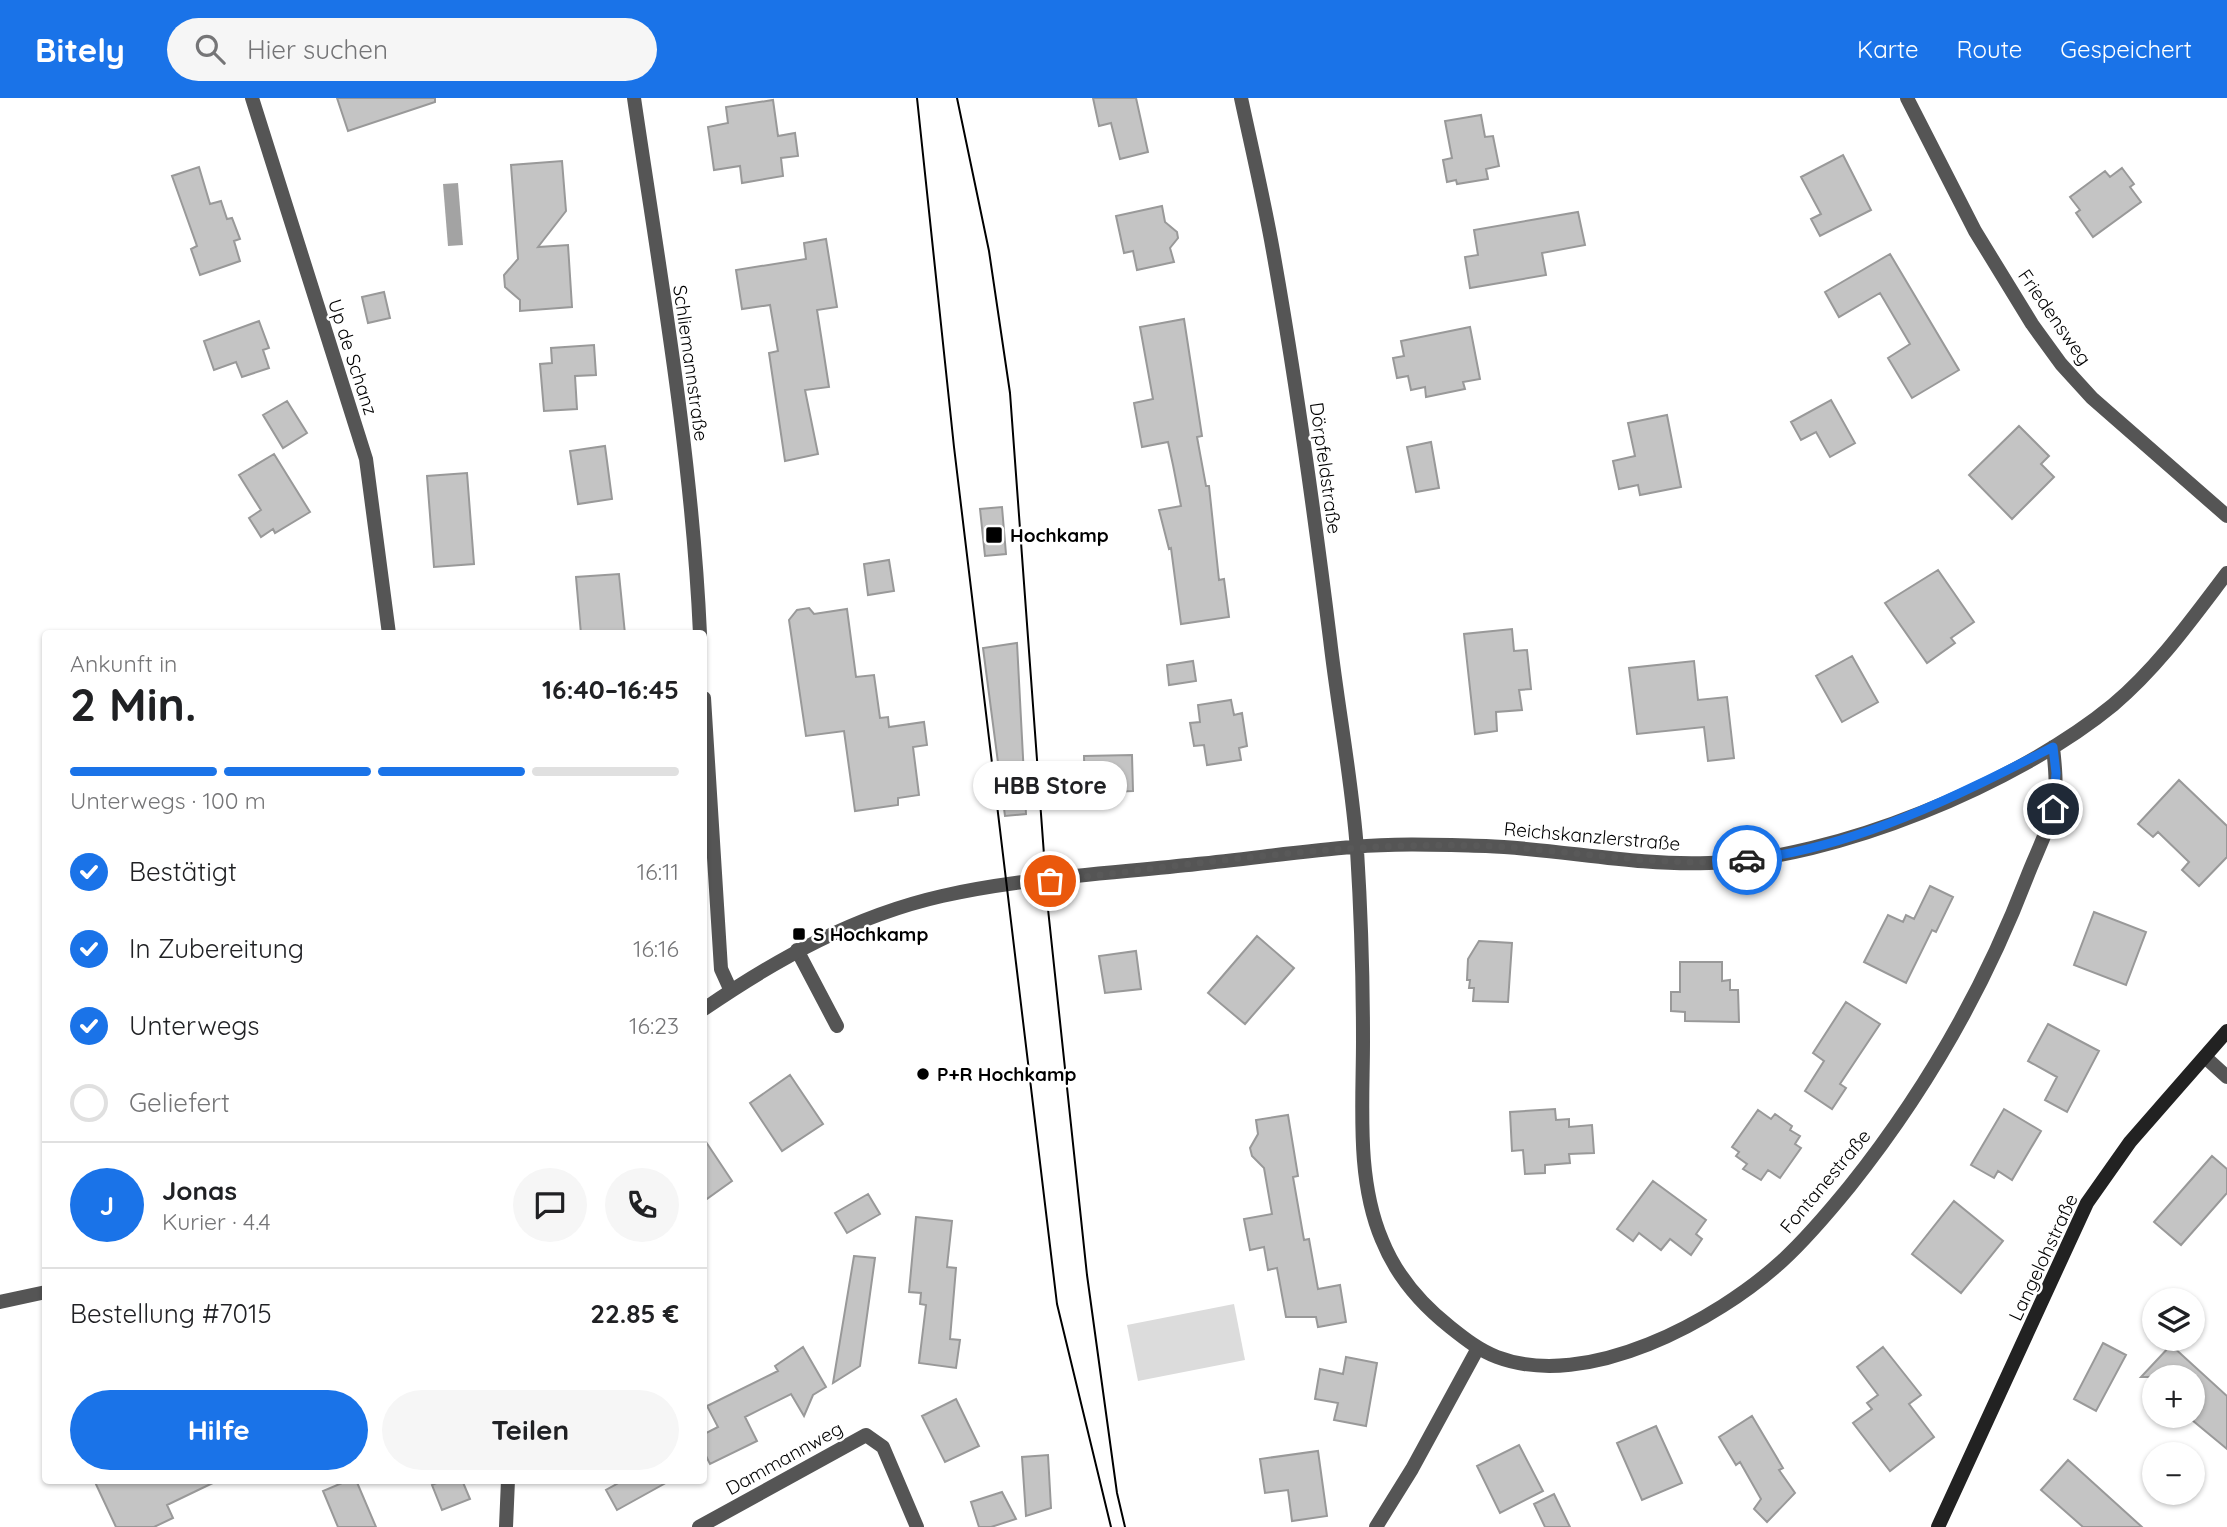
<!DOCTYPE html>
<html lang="de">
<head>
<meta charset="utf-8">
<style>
  :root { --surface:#fff; --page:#f6f6f6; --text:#202124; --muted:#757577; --line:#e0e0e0; --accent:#1a73e8 }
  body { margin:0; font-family:Quicksand,sans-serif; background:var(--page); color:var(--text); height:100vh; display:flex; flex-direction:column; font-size:26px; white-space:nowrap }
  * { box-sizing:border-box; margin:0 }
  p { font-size:23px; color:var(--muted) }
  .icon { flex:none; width:38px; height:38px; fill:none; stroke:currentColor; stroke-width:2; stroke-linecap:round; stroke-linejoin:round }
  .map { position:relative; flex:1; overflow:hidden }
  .side { position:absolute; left:42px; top:532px; width:665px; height:854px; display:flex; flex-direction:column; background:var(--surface); border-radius:7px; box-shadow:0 2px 5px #0004 }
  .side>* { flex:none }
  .tools { position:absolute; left:2142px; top:1190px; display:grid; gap:14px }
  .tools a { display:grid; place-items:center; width:63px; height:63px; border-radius:50%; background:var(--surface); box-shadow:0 2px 5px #0004; font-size:35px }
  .pin { position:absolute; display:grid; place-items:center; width:60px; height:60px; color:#fff; margin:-30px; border:4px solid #fff; border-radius:50%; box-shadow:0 2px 7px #0007 }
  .courier { position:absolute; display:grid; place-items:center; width:70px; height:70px; margin:-35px; border:5px solid #1a73e8; border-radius:50%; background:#fff; color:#222; box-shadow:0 2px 9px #0007 }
  .bubble { position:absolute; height:49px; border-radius:24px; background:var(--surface); box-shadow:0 2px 5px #0004; font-size:23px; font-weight:700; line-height:49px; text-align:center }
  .overview em { font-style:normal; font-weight:700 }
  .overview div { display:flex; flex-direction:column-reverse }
  .overview { display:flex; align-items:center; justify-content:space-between; height:119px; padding:0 28px }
  h1 { font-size:46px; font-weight:700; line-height:52px }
  .bar { display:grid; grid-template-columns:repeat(4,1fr); gap:10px 7px; align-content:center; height:84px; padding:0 28px }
  .bar i { height:9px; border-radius:5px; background:var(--line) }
  .bar .current { background:var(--accent) }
  .bar p { grid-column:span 4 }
  .line { display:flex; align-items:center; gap:18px; padding:0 28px; border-top:2px solid var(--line) }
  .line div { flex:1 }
  .round { display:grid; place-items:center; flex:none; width:74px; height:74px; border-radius:37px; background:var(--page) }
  ol { padding:0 28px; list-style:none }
  li { display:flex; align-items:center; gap:21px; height:77px }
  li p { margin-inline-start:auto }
  li .icon { padding:7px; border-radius:50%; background:var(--accent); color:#fff; stroke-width:4 }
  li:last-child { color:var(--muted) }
  li i { width:38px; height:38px; border:4px solid var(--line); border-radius:50% }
  .action { display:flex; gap:14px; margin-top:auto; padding:14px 28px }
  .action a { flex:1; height:80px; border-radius:42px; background:var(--accent); color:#fff; font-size:28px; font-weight:700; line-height:80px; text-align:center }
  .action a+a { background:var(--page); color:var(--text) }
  header { display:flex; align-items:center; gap:42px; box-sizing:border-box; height:98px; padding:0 35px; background:var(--accent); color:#fff }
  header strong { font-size:33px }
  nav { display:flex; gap:38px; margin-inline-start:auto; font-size:24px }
  .search { width:490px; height:63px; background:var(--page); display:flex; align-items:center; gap:18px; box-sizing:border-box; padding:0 24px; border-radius:38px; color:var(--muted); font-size:26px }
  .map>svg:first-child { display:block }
  .green { fill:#dcdcdc }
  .water { fill:#a3a3a3 }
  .building { fill:#c4c4c4; stroke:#999; stroke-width:2 }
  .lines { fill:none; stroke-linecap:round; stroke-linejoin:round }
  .lane { stroke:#555; stroke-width:14 }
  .street { stroke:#555; stroke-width:14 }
  .secondary { stroke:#222; stroke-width:14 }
  .tram { stroke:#000; stroke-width:2 }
  .done { stroke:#595959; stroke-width:7; stroke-dasharray:0 12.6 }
  .route { stroke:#1a73e8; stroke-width:9 }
  .poi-dot { fill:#000; stroke:#fff; stroke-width:2.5 }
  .labels { text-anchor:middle; stroke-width:5; stroke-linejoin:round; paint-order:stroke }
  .street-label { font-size:19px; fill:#000; stroke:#fff }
  .poi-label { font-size:19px; font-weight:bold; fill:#000; stroke:#fff; text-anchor:start }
</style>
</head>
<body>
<header>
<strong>Bitely</strong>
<div class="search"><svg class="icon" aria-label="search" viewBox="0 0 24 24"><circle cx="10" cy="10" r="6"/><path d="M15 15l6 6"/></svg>Hier suchen</div>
<nav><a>Karte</a><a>Route</a><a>Gespeichert</a></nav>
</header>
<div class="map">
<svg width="2227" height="1429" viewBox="0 0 2227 1429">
  <rect width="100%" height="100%" fill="#fff"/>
  <!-- green -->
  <path class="green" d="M1234,1206l11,56 -107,21 -11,-56z"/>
  <!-- water -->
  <path class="water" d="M458,85l5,62 -15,1 -5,-62z"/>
  <!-- building -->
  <path class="building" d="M337,0h98v4l-87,29z
    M1093,0h43l12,54 -28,7 -9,-36 -12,3z
    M773,2l5,36 17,-3 3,23 -17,2 2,18 -41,7 -2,-17 -26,4 -6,-43 20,-4 -2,-16z
    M1481,17l4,22 8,-1 6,30 -13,3 2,10 -31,5 -1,-4 -9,2 -4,-22 9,-2 -7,-37z
    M1843,57l28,55 -51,26 -9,-17 10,-5 -20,-37z
    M562,63l4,50 -28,36 30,-2 4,62 -52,4v-11l-15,-13 -1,-12 14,-16 -7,-94z
    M199,69l11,37 11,-3 6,18 5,-1 8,21 -6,2 6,20 -40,14 -9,-26 6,-3 -25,-70z
    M2122,70l12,16 -4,3 11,15 -48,35 -17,-24 4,-3 -10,-13 35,-26 5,6z
    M1162,108l3,16 12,10 1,6 -8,10 4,14 -37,8 -4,-19 -9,2 -8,-37z
    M1578,114l7,33 -43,8 4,22 -76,13 -5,-31 13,-2 -4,-25z
    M826,141l11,68 -20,3 12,77 -24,3 13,64 -33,7 -16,-108 9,-2 -8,-46 -28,4 -6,-39 70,-11 -2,-16z
    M1890,156l69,116 -47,28 -24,-40 22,-14 -30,-51 -41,24 -14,-25z
    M384,194l6,26 -22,5 -6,-26z
    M1184,221l18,117 -5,1 9,49h3l10,94 5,-1 5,38 -48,7 -10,-76 -2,1 -10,-39 22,-4 -8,-41 -5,-23 -26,5 -8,-44 19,-4 -13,-72z
    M259,223l10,27 -6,2 6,18 -27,9 -6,-15 -22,8 -10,-29z
    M1470,229l10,52 -17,3 2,7 -39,8 -1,-10 -14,3 -3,-14 -11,2 -4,-20 11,-2 -3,-15z
    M594,247l2,30 -21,1 2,33 -33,2 -4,-47 12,-1 -1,-15z
    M1831,302l24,43 -25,14 -14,-25 -15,8 -10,-18z
    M287,303l20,32 -24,15 -20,-33z
    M1667,317l14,72 -41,8 -2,-10 -19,4 -6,-28 22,-5 -7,-33z
    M2019,328l30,30 -8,8 13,13 -42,42 -43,-44z
    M1431,344l8,46 -23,4 -9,-45z
    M605,348l7,53 -34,5 -8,-53z
    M274,356l36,58 -35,21 -2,-4 -12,8 -12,-19 12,-8 -22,-35z
    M467,375l7,91 -40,3 -7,-91z
    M1002,409l4,47 -21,2 -5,-47z
    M889,462l5,31 -26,4 -4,-31z
    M1938,472l36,52 -23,16 4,5 -28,20 -42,-60z
    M619,476l6,60h-44l-5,-57z
    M809,510l5,6 33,-5 9,68 18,-2 6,43 8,-1 1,10 35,-5 3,23 -14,2 6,48 -21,3v7l-43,6 -11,-80 -38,5 -17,-116 8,-10z
    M1512,531l2,22 13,-1 4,39 -12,1 3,20 -26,2 1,19 -22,3 -11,-100z
    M1017,545l9,171 -21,2 -22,-168z
    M1852,558l26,46 -36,20 -26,-46z
    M1193,563l3,20 -27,4 -2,-20z
    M1694,563l4,39 29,-3 7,61 -26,3 -4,-34 -67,7 -8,-66z
    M1231,602l3,15 8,-2 5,33 -8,2 2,12 -34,5 -3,-20 -10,1 -4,-23 10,-1 -2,-17z
    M1132,657l1,36 -48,2 -1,-37z
    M2179,682l48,46v31l-28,29 -17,-16 7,-8 -31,-30 -5,5 -15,-13z
    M1930,788l23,11 -17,35 -4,-2 -26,53 -42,-21 24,-47 15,7 3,-7 8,4z
    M2094,814l52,20 -20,53 -52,-20z
    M1257,838l37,32 -49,56 -37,-31z
    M1479,843l33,2 -4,59 -35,-1 1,-13h-5l1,-8h-3l1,-21z
    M1136,853l5,38 -36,4 -6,-37z
    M1680,864h42v19l8,-1v10h8l1,32 -54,-1v-9l-14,-1v-19h9z
    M1846,904l34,22 -40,60 6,4 -14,21 -27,-18 19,-30 -11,-8z
    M2048,926l51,27 -32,61 -22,-12 12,-23 -29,-16z
    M790,977l33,49 -41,27 -32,-48z
    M1555,1011l1,11 13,-1v8l23,-2 2,28 -25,1 1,9 -25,2v8l-20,1 -2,-24 -11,1 -2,-39z
    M2004,1011l37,22 -29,49 -14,-9 -4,7 -23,-13z
    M1758,1012l13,9 4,-5 17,12 -2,4 10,6 -5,8 6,4 -21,30 -12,-8 -7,10 -18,-11 4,-5 -11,-8 3,-4 -7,-5z
    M1288,1017l10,61 -5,1 11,63 5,-1 9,50 22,-4 6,37 -28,5 -2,-10h-30l-9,-49 -9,2 -4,-23 -14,3 -6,-31 28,-5 -8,-46 -12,-12 -2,-8 8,-14 -2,-14z
    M704,1041l28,42 -28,20z
    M2212,1058l15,13v24l-46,52 -27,-23z
    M1653,1083l53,39 -10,14 6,5 -11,16 -21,-16 -9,11 -22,-17 -6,8 -16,-12z
    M868,1096l12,20 -33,19 -12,-20z
    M1954,1103l49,40 -42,52 -49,-39z
    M916,1119l36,4 -5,46 9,1 -6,71 10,1 -4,28 -37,-5 7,-58 -6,-1 1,-11 -12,-1z
    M854,1158l21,2 -15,108 -27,17z
    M2103,1245l23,12 -30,56 -22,-12z
    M2171,1247l56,51v53l-35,-29 1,-43h-52z
    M803,1249l23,40 -13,8 -9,21 -13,-22 -46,23 12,24 -47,23 -6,-12v-18l14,-7 -11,-21 71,-35 -3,-5z
    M1883,1249l38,48 -12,9 25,33 -44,34 -37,-48 19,-14 -5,-6 11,-8 -21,-28z
    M1346,1259l31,6 -11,63 -32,-6 4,-17 -23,-4 5,-30 23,5z
    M956,1301l23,47 -34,16 -23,-46z
    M1752,1318l31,52 -4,2 16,23 -28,29 -13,-13 7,-10 -21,-37 -4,3 -17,-28z
    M1656,1328l26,57 -40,17 -25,-57z
    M1519,1347l24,46 -43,22 -23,-47z
    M1318,1353l9,65 -35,5 -4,-31 -23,3 -5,-34z
    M1048,1357l3,53 -25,8 -4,-59z
    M2068,1362l74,67h-59l-42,-37z
    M94,1382h125l-52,25 6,13 -19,9h-38z
    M349,1382h7l20,47h-38l-15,-36z
    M443,1382h19l8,19 -28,11 -10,-25z
    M624,1382h47l-54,30 -11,-20z
    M1002,1394l14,27 -25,8h-12l-8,-25z
    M1554,1396l16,33h-25l-11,-23z"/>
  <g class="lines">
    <!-- lane -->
    <path class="lane" d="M797,852l40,76"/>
    <!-- street -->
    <path class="street" d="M252,0l114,361 23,175
      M634,0c26,177 58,356 66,536
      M1241,0c11,51 23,102 32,153 23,129 41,259 57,388 8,70 22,141 27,211 4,64 6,127 6,191 0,64 -7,138 19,199 14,35 39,64 68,87 15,12 29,23 47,30 90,34 219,-36 285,-96 25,-23 46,-48 68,-75 75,-94 134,-197 177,-309 9,-24 23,-49 27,-74 3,-19 1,-37 -1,-56
      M1907,0l68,133 57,93 29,40 31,34 135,118
      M704,600l17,271 10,22
      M704,911c73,-50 150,-93 238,-113 78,-18 174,-23 255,-32 52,-5 104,-13 157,-17 43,-4 89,-2 132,-1 75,3 149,20 223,17 125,-3 308,-79 404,-158 45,-38 79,-86 114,-132
      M2205,959l22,20
      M0,1204l46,-10
      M506,1429l2,-47
      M699,1429l167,-92 17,12 34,80
      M1376,1429l36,-58 66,-121"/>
    <!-- secondary -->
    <path class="secondary" d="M1938,1429l149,-324 43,-61 97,-111"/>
    <!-- tram -->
    <path class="tram" d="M917,0l37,349 103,857 54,223
      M957,0l32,153 21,142 38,516 39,366 30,218 8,34"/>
  </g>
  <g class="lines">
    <!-- done -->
    <path class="done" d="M1050,783c146,-17 292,-40 438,-35 87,4 172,22 259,14"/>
    <!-- route -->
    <path class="route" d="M1747,762c110,-13 208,-63 306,-113l3,26 -3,36"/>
  </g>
  <!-- markers -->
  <g class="poi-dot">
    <rect x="985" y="428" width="18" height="18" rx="3.5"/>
    <rect x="792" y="829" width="14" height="14" rx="3.5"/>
    <circle cx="923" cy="976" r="7"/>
  </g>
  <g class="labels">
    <!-- street labels -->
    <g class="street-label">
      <text transform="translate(2055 219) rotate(55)" y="7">Friedensweg</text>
      <text transform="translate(353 259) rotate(72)" y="7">Up de Schanz</text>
      <text transform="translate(691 265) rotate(82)" y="7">Schliemannstraße</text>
      <text transform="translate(1326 370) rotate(82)" y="7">Dörpfeldstraße</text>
      <text transform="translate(1592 738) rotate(5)" y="7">Reichskanzlerstraße</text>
      <text transform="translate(1825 1083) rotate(-50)" y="7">Fontanestraße</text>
      <text transform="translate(2043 1159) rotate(-65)" y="7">Langelohstraße</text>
      <text transform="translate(784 1360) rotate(-29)" y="7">Dammannweg</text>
    </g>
    <!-- poi labels -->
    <g class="poi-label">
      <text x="1010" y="444">Hochkamp</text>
      <text x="813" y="843">S Hochkamp</text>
      <text x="937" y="983">P+R Hochkamp</text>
    </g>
  </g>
</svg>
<div class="tools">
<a><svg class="icon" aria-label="layers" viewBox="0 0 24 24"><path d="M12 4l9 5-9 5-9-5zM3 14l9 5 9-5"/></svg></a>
<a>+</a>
<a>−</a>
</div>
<div class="pin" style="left:1050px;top:783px;background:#ea580c"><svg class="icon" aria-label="bag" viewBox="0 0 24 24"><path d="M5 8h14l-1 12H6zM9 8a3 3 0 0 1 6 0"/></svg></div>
<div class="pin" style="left:2053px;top:711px;background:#1f2937"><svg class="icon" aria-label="home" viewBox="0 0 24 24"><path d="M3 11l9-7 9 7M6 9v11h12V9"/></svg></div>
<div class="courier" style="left:1747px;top:762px"><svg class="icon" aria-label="car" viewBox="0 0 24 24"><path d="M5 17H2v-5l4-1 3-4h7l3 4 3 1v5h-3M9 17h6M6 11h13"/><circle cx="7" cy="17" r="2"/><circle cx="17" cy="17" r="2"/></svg></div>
<div class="bubble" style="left:973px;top:663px;width:154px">HBB Store</div>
<section class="side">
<div class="overview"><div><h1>2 Min.</h1><p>Ankunft in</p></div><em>16:40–16:45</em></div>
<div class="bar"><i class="current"></i><i class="current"></i><i class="current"></i><i></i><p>Unterwegs · 100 m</p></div>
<ol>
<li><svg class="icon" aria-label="check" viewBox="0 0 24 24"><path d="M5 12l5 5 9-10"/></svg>Bestätigt<p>16:11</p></li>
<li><svg class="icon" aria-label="check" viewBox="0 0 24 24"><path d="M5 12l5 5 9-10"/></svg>In Zubereitung<p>16:16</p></li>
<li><svg class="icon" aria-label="check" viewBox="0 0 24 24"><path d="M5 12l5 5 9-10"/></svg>Unterwegs<p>16:23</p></li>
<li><i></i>Geliefert</li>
</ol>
<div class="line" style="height:126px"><b class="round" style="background:var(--accent);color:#fff">J</b><div><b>Jonas</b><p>Kurier · 4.4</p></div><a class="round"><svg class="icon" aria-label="chat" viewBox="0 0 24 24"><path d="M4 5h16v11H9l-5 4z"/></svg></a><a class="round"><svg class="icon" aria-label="phone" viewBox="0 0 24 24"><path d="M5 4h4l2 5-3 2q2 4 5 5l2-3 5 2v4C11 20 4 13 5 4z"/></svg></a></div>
<div class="line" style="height:91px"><div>Bestellung #7015</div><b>22.85 €</b></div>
<div class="action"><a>Hilfe</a><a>Teilen</a></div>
</section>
</div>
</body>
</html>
